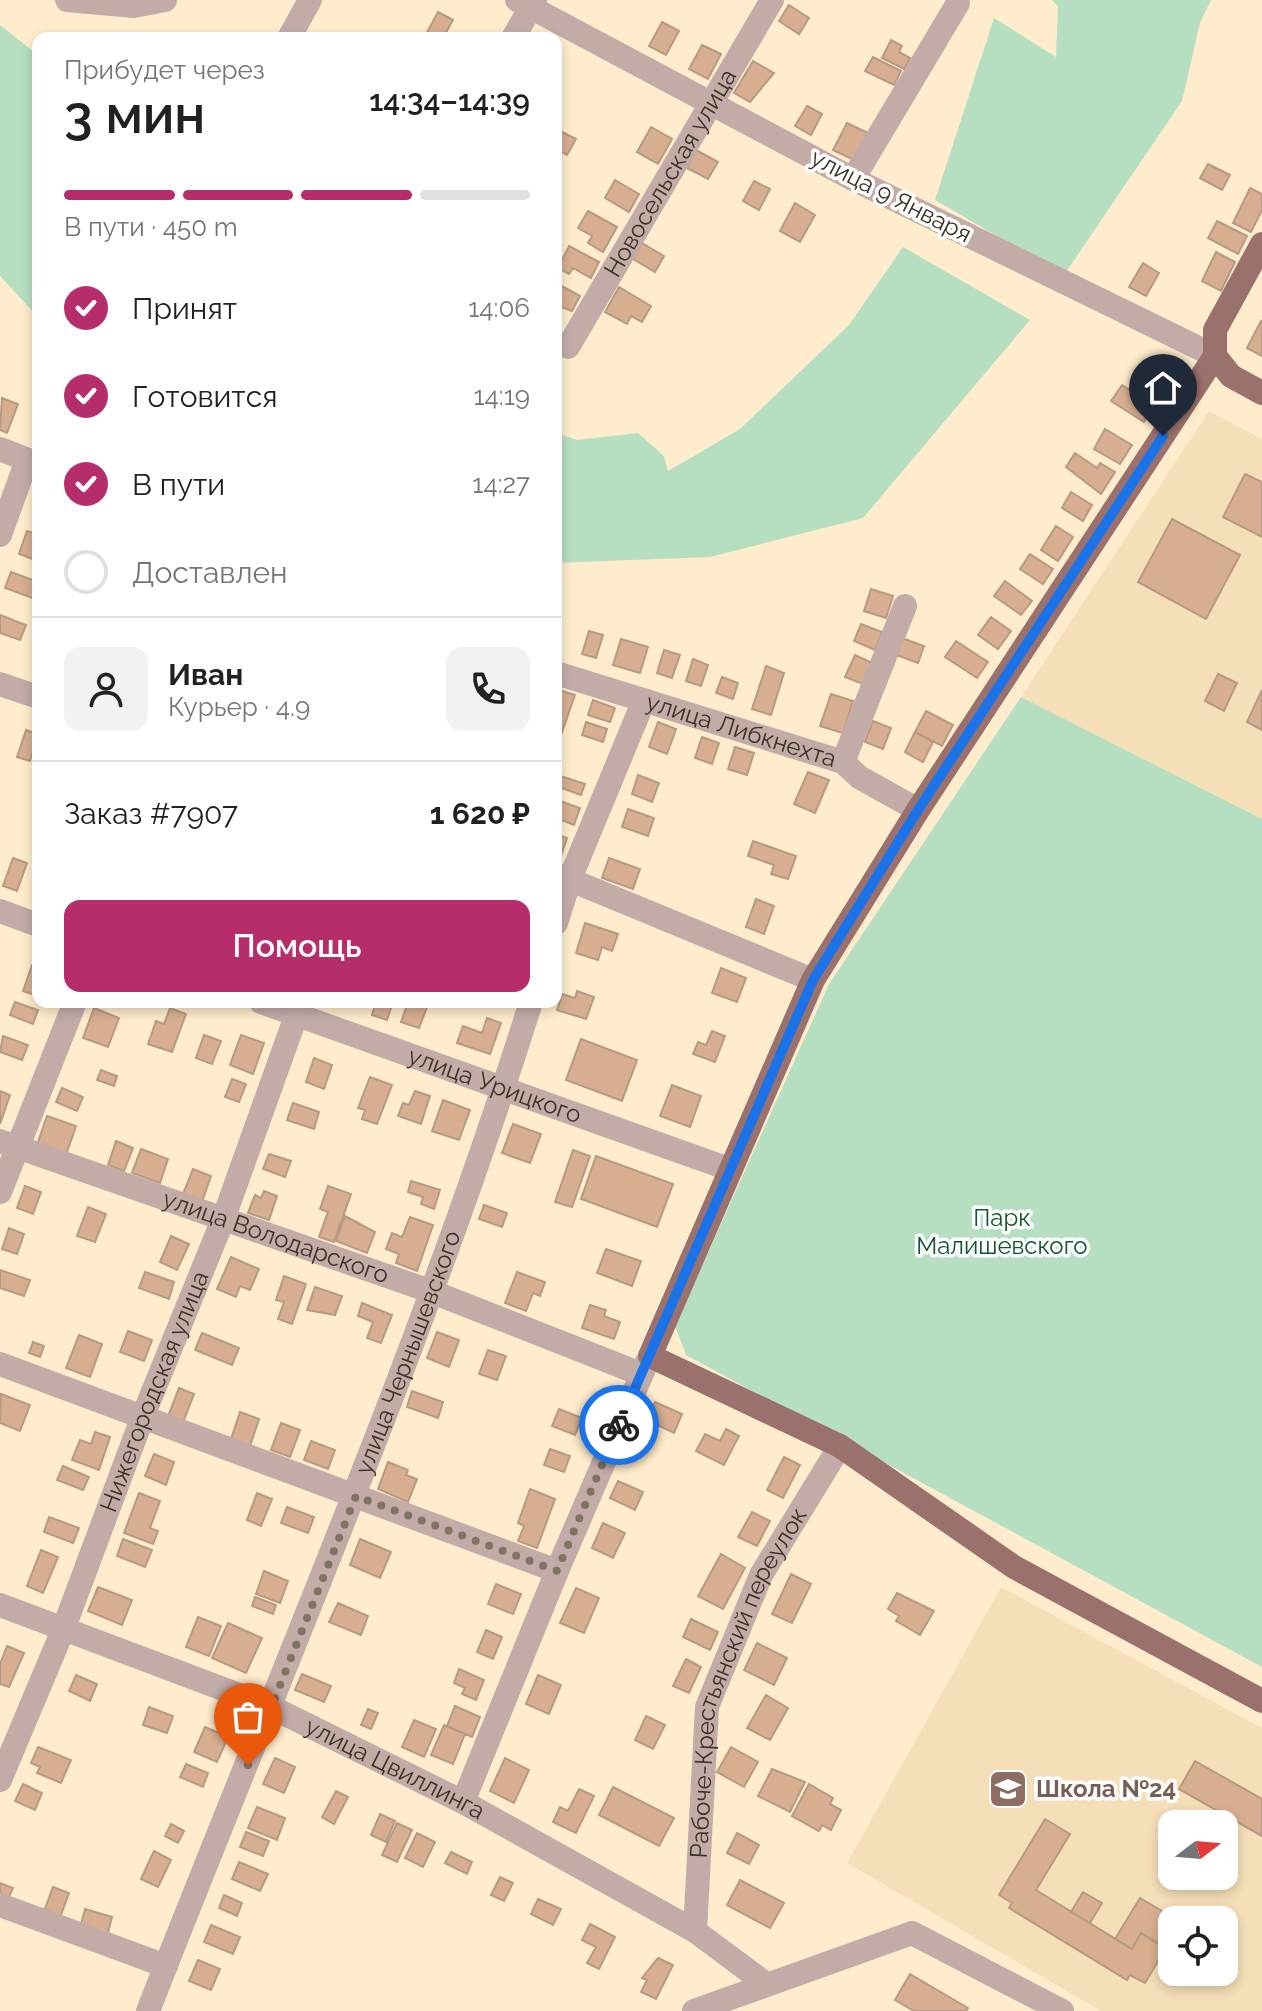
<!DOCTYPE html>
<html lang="ru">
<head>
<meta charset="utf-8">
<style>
  :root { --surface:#fff; --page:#f2f2f2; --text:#202124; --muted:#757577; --line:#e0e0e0; --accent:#b62d6b }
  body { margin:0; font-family:Raleway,sans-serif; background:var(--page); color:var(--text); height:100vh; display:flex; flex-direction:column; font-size:30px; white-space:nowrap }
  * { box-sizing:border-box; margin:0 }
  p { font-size:26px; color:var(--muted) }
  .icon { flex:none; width:44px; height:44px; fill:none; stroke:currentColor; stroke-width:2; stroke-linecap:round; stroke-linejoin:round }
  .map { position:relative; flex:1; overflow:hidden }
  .details { position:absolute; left:32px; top:32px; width:530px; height:976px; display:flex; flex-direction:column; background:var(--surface); border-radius:16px; box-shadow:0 4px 12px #0003 }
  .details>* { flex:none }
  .needle { width:52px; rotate:74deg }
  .buttons { position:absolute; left:1158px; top:1810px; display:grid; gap:16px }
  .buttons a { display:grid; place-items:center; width:80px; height:80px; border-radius:16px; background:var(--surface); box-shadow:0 4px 12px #0003; font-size:40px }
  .pin { position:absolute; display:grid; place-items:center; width:68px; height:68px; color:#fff; margin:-82px -34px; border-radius:50% 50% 50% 0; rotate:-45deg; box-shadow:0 0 8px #0007 }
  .pin .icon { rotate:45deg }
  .courier { position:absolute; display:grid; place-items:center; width:80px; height:80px; margin:-40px; border:6px solid #1a73e8; border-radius:50%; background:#fff; color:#222; box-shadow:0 2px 10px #0007 }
  .headline em { font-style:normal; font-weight:600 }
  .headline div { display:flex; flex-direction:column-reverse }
  .headline { display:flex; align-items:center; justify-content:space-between; height:136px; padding:0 32px }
  h1 { font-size:52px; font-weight:600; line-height:60px }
  .bar { display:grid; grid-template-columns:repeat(4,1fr); gap:12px 8px; align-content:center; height:96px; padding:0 32px }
  .bar i { height:10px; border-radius:6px; background:var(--line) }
  .bar .active { background:var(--accent) }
  .bar p { grid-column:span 4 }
  .line { display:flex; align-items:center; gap:20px; padding:0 32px; border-top:2px solid var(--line) }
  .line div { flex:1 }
  .round { display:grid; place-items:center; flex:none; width:84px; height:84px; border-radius:16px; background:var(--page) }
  ol { padding:0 32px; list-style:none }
  li { display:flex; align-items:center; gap:24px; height:88px }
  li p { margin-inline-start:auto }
  li .icon { padding:8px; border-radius:50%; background:var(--accent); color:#fff; stroke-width:4 }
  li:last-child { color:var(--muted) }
  li i { width:44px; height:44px; border:4px solid var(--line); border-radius:50% }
  .action { display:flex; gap:16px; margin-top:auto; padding:16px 32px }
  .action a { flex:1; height:92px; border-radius:16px; background:var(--accent); color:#fff; font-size:32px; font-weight:600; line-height:92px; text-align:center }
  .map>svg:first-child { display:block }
  .built { fill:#f5dfb8; fill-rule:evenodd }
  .green { fill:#b6dfc1 }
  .building { fill:#d7af90; stroke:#b79a84; stroke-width:2 }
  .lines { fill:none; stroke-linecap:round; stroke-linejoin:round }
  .minor { stroke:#c3aba8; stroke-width:24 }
  .major { stroke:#9b716d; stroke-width:24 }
  .done { stroke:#7f7461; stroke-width:8; stroke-dasharray:0 14.4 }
  .route { stroke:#1a73e8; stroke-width:10 }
  .labels { text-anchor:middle; stroke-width:7; stroke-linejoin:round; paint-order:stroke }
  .street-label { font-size:24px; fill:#3a3327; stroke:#fff }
  .park-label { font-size:24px; fill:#10552e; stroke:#fff }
  .education-label { font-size:24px; font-weight:bold; fill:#785e54; stroke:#fff; text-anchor:start }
</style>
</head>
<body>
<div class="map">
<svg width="1262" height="2011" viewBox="0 0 1262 2011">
  <rect width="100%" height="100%" fill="#ffeccc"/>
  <!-- built -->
  <path class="built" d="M1209,411l53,28v380l-241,-122z
    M1001,1587l261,141v283h-161l-254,-148zM1172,1824h52v52h-52zM1172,1920h52v52h-52z"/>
  <!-- green -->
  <path class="green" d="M1052,0h159l-11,23 -18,78 -118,174 -129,-75 59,-182 62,39 2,-51z
    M0,25l38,30v262l-38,-41z
    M903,247l127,73 -167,198 -153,39 -154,6v-130l21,7 61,-7 26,23 4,15 72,-42 109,-104z
    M1021,697l241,122v848l-576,-312 -11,-29 154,-342z"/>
  <!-- building -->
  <path class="building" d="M789,5l20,13 -10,16 -20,-13z
    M438,12l15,8 -10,18h-14l-4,-2z
    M662,22l17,9 -13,24 -17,-9z
    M891,40l11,6 -3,6 11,6 -6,11 -22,-11z
    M702,45l19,9 -13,25 -19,-10z
    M873,57l28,14 -7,14 -29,-14z
    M753,61l21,12 -24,29 -16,-9z
    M807,106l15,8 -11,21 -16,-9z
    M847,123l21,10 -14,27 -21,-10z
    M651,127l21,12 -14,25 -21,-12z
    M556,129l20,10 -9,16 -11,-6z
    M696,150l22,12 -10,17 -21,-11z
    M1208,164l22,11 -8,15 -22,-12z
    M615,180l24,14 -10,18 -24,-14z
    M754,181l16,8 -11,21 -16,-9z
    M1250,188l12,6v16l-11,22 -18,-9z
    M795,203l20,12 -15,27 -20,-11z
    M588,211l29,16 -14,25 -15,-9 4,-7 -14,-8z
    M1217,221l30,15 -9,18 -30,-16z
    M642,243l22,13 -9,16 -22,-13z
    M569,246l30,16 -8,16 -18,-10 -4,6 -11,-6z
    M1216,252l19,10 -14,29 -19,-10z
    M1143,263l16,10 -13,23 -17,-9z
    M556,283l24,13 -8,15 -16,-6z
    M619,287l32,19 -9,16 -11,-6 -4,8 -22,-12z
    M1261,321l1,1v34l-15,-8z
    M1122,385l33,21 -11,16 -33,-21z
    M2,398l16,6 -11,29 -7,-3z
    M1105,429l27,16 -12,19 -26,-15z
    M1075,453l22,15 3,-5 15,9 -14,22 -35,-27z
    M1245,474l17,8v55l-39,-20z
    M1071,492l21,13 -9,16 -21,-13z
    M1172,519l68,36 -34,64 -68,-37z
    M1056,526l17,11 -15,24 -17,-11z
    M27,531l11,3v27l-19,-7z
    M1030,554l23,15 -10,15 -23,-15z
    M11,572l27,10v18l-33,-12z
    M1005,581l27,20 -11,14 -27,-19z
    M871,589l22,7 -7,22 -22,-7z
    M0,615l26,10 -6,15 -20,-7z
    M991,617l20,14 -13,18 -20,-14z
    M861,624l21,8 -7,18 -21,-9z
    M589,631l14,4 -7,23 -14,-4z
    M902,638l22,8 -6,17 -22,-8z
    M621,639l27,8 -8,26 -27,-8z
    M956,641l32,21 -11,16 -32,-21z
    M664,650l16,5 -8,23 -15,-5z
    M855,655l17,8 -9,21 -18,-7z
    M693,659l15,6 -7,21 -15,-5z
    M766,666l18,7 -13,42 -19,-6z
    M1218,674l19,9 -13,28 -19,-10z
    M722,677l16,6 -5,16 -17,-6z
    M556,689l19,6 -14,40 -5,-1z
    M1262,690v40l-15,-8z
    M831,694l22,7 -10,32 -23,-7z
    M593,700l22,8 -5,14 -22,-7z
    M926,711l27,14 -11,21 -27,-14z
    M873,721l18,7 -8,21 -18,-7z
    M586,722l21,7 -4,13 -21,-7z
    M658,722l18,7 -9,25 -18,-7z
    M26,730l12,4 -8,27 -13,-4z
    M915,732l18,10 -10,20 -18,-10z
    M702,737l17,6 -7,21 -17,-6z
    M735,747l19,6 -7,22 -19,-6z
    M808,772l21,8 -14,33 -21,-9z
    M557,775l28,9 -4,11 -25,-9z
    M638,775l21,8 -7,19 -20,-8z
    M556,792l3,2 -2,6 23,8 -6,17 -18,-7z
    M628,809l26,9 -6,18 -26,-9z
    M556,834l11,4 -8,24 -3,-1z
    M753,841l43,15 -8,23 -17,-5 3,-9 -26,-9z
    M13,858l14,5 -10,28 -14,-5z
    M609,858l31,11 -7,20 -31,-11z
    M756,899l18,7 -10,28 -18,-7z
    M585,923l33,11 -6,17 -10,-4 -4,13 -22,-7z
    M32,965l6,2v29l-15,-5z
    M721,968l25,10 -9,24 -25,-9z
    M577,991l17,6 -8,22 -29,-9 5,-16 13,4z
    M15,1002l23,8 -5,14 -23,-9z
    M376,1002h17l-6,18 -15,-5z
    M408,1002h21l-10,26 -18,-6z
    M94,1008l25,10 -11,29 -25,-9z
    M170,1008l16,6 -14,38 -24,-8 8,-23 8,3z
    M487,1018l14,5 -11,31 -33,-11 6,-17 19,7z
    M712,1031l13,5 -10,26 -22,-8 5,-12 8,3z
    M204,1035l17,6 -9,23 -16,-6z
    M241,1035l23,8 -11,31 -23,-9z
    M3,1036l25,9 -6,15 -22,-8z
    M581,1039l56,21 -15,41 -56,-21z
    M314,1058l18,7 -8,24 -18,-7z
    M101,1070l16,6 -3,10 -17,-6z
    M370,1077l22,8 -15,39 -15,-5 3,-9 -7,-2z
    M232,1079l14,5 -7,18 -14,-5z
    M672,1085l29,11 -11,31 -30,-11z
    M62,1088l21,9 -6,14 -21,-9z
    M0,1091l10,4 -10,29z
    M415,1091l15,5 -9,28 -23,-8 5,-13 6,2z
    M443,1100l27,10 -11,30 -27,-9z
    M293,1103l26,9 -5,17 -27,-9z
    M47,1116l29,10 -10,29 -29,-10z
    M513,1124l28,10 -11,29 -28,-10z
    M116,1141l17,7 -9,23 -16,-6z
    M141,1149l27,10 -8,24 -28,-10z
    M573,1150l17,6 -18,51 -17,-5z
    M269,1154l22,7 -6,16 -22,-8z
    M596,1156l77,28 -16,43 -76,-28z
    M193,1169l18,7 -9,26 -19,-8z
    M411,1181l29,9 -6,19 -13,-5 2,-7 -15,-5z
    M25,1186l16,6 -8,22 -16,-6z
    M328,1186l23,8 -17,48 -15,-5 9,-25 -8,-3z
    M264,1191l13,5 -8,24 -21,-7 7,-18 6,3z
    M484,1205l23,8 -5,14 -23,-8z
    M88,1207l18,7 -11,28 -18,-6z
    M345,1216l30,16 -8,21 -31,-12z
    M410,1217l23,8 -16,46 -21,-8 3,-9 -13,-5 6,-16 10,4z
    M9,1228l15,6 -7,20 -15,-5z
    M171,1236l18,8 -12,26 -17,-8z
    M606,1249l35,12 -9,25 -35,-13z
    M231,1257l28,12 -9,21 -10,-4 -4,11 -19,-8z
    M0,1270l30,10 -6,16 -24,-8z
    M145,1272l29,10 -5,17 -30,-11z
    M517,1272l28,10 -5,14 -7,-3 -7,18 -21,-8z
    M284,1276l22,8 -14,40 -14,-5 6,-17 -8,-2z
    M315,1287l27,9 -7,19 -28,-5z
    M362,1303l30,12 -11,28 -14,-5 6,-16 -15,-6z
    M590,1305l16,5 -2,6 16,6 -6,17 -32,-11z
    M128,1331l24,9 -8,21 -24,-9z
    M437,1332l22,8 -10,27 -22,-9z
    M202,1333l37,15 -7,17 -37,-15z
    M79,1335l23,9 -12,33 -24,-9z
    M33,1342l11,4 -4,11 -11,-4z
    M488,1350l18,6 -9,24 -18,-6z
    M179,1388l15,6 -12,31 -15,-6z
    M412,1391l31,11 -5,16 -31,-11z
    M1,1394l29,11 -10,26 -20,-8z
    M655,1402l27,12 -8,19 -27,-13z
    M559,1409l23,9 -7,17 -23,-9z
    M240,1412l19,7 -9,27 -19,-7z
    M281,1423l19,7 -10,27 -19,-7z
    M726,1429l13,7 -15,29 -28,-14 9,-17 15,7z
    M95,1432l15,5 -11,33 -27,-10 8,-20 11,4z
    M311,1441l24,9 -7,19 -24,-9z
    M550,1449l20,7 -6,16 -20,-7z
    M154,1454l20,8 -8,23 -21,-9z
    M784,1457l16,8 -17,33 -16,-8z
    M388,1462l20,8 -2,5 11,4 -9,23 -30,-13z
    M63,1466l26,11 -6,13 -26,-10z
    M618,1481l25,11 -8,18 -25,-12z
    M530,1489l25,10 -18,49 -19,-7 6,-15 -6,-3z
    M139,1493l21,8 -10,27 8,3 -5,13 -29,-11z
    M257,1493l15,6 -11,27 -14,-6z
    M287,1507l27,10 -6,16 -27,-10z
    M752,1512l18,9 -13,25 -19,-9z
    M49,1517l30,11 -6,15 -29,-11z
    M603,1523l22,10 -12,25 -21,-10z
    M123,1539l29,11 -7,17 -28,-11z
    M360,1539l31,13 -11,26 -30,-13z
    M41,1550l17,7 -15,36 -16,-7z
    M721,1554l24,14 -22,41 -25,-13z
    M264,1571l24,10 -8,22 -24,-9z
    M791,1574l20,10 -19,39 -20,-9z
    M496,1584l25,10 -8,20 -25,-10z
    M98,1587l34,13 -10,25 -34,-14z
    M576,1588l23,10 -15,35 -24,-10z
    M897,1593l37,18 -14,24 -24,-14 3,-5 -11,-7z
    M255,1597l21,8 -3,9 -21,-8z
    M338,1603l30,13 -7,19 -32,-13z
    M198,1617l23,9 -12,30 -23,-9z
    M691,1619l27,13 -8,18 -27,-13z
    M228,1623l34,15 -16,35 -34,-15z
    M486,1630l16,7 -9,22 -16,-7z
    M757,1643l30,15 -13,27 -30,-15z
    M7,1646l17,7 -15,34 -9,-3v-20z
    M686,1659l15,8 -12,26 -16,-7z
    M459,1669l25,11 -8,20 -14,-6 3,-6 -11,-5z
    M302,1674l29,12 -7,16 -29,-12z
    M76,1675l21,9 -7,17 -21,-10z
    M538,1675l23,10 -12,29 -23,-10z
    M766,1695l22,13 -18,32 -23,-12z
    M455,1706l25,11 -8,20 -25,-11z
    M149,1707l24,9 -6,17 -24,-8z
    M368,1709l10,4 -7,16 -10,-4z
    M646,1716l19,9 -12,24 -18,-9z
    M414,1720l22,9 -12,28 -22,-10z
    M444,1725l21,9 -12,30 -22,-9z
    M205,1727l23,10 -11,25 -23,-10z
    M38,1747l33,13 -10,23 -24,-10 3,-6 -9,-4z
    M731,1747l27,15 -14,25 -27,-15z
    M275,1758l20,9 -11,26 -21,-9z
    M505,1758l24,12 -15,33 -24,-12z
    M1195,1761l67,38v37l-83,-47z
    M186,1764l22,9 -5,14 -23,-10z
    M772,1769l33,13 -15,30 -32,-16z
    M23,1784l19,9 -7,17 -20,-9z
    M809,1784l24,14 -3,6 11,6 -10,20 -9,-5 -3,6 -27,-15z
    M613,1787l61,31 -15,28 -60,-31z
    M579,1789l15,7 -18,37 -23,-11 7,-15 8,4z
    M336,1791l12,6 -14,27 -12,-7z
    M257,1807l28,11 -8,22 -29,-12z
    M380,1814l15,7 -9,21 -15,-7z
    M1045,1819l25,15 -34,56 96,59 9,-16 25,15 -21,35 -15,-8 -3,5 -118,-72 3,-5 -13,-8z
    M397,1823l15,7 -15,32 -15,-7z
    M171,1824l13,7 -6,12 -13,-7z
    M246,1832l23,9 -6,15 -23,-9z
    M417,1833l18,9 -12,25 -18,-9z
    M737,1833l22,12 -10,19 -22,-11z
    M154,1851l17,9 -13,27 -17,-8z
    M451,1852l21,10 -5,12 -22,-11z
    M239,1862l29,12 -8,17 -28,-12z
    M500,1877l13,6 -9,18 -13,-6z
    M740,1880l44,23 -14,25 -43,-23z
    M0,1883l13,5 -8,17 -5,-2z
    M53,1887l16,6 -11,30 -16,-6z
    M1083,1892l19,11 -12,20 -19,-11z
    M224,1895l18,8 -5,13 -18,-8z
    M1140,1898l36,21 -16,26 -19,-12 -9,16 -17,-10z
    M538,1899l23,10 -8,16 -22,-11z
    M85,1909l27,8 -5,19 -27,-8z
    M590,1924l25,13 -16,32 -12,-6 9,-16 -14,-7z
    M211,1925l29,12 -7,17 -29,-12z
    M658,1958l15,7 -17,34 -15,-7 6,-12 -5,-2z
    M198,1960l22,9 -9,21 -22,-9z
    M910,1974l58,34 -2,3h-52l-19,-11z"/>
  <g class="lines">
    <!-- minor -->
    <g class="minor">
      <path d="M67,0l67,6 31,-6"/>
      <path d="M517,0l336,179 362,177"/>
      <path d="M289,38l21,-38"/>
      <path d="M513,38l22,-38"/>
      <path d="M853,179l105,-176"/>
      <path id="s1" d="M568,347l204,-347"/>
      <path d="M0,449l38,15"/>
      <path d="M0,535l27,-75"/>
      <path id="s2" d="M556,673l287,89 16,15 59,33"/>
      <path d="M0,684l38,13"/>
      <path d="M843,762l62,-156"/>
      <path d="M556,874l257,106"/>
      <path d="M0,911l38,14"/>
      <path d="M556,923l14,-44 74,-179"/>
      <path id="s3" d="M261,1002l468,167"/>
      <path id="s4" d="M0,1141l430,150 211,83"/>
      <path d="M0,1192l75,-190"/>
      <path d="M0,1364l557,207"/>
      <path id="s5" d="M0,1605l271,102 192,95 232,129 71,53"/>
      <path id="s6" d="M0,1780l63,-150 80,-214 81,-199 77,-215"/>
      <path d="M463,1802l94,-231 90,-209"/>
      <path d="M0,1905l166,61"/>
      <path id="s7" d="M695,1931l12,-224 54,-132 79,-129"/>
      <path id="s8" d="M148,2011c131,-335 275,-665 383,-1009"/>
      <path d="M694,2011l218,-78 150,78"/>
    </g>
    <!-- major -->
    <path class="major" d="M1262,244l-47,86v26l-297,454 -105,170 -163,376 190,90 174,121 248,134
      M1215,356l16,20 31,17"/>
  </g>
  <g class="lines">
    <!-- done -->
    <path class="done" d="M248,1765l108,-269 201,75 62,-146"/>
    <!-- route -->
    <path class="route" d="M619,1425l194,-445 105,-170 245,-374"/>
  </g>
  <!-- icons -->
  <defs>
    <symbol id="school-square" viewBox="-11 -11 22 22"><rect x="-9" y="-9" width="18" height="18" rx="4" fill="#8d6e63" stroke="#fff"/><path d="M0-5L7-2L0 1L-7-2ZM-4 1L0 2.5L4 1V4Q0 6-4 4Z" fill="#fff"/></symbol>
  </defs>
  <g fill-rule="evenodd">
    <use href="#school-square" x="986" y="1767" width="44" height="44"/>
  </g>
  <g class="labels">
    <!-- street labels -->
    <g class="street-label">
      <text dy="8" stroke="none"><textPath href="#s1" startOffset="202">Новосельская улица</textPath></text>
      <text transform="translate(891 196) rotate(27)" y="8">улица 9 Января</text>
      <text dy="8" stroke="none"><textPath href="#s2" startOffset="194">улица Либкнехта</textPath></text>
      <text dy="8" stroke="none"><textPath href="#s3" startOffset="248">улица Урицкого</textPath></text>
      <text dy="8" stroke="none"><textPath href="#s4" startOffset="292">улица Володарского</textPath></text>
      <text dy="8" stroke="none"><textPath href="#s8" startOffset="708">улица Чернышевского</textPath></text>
      <text dy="8" stroke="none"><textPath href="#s6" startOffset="418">Нижегородская улица</textPath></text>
      <text dy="8" stroke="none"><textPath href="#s7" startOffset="258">Рабоче-Крестьянский переулок</textPath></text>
      <text dy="8" stroke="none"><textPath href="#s5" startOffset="428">улица Цвиллинга</textPath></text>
    </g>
    <!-- park labels -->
    <g class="park-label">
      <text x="1002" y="1226">Парк<tspan x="1002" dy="28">Малишевского</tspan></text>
    </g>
    <!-- education labels -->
    <g class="education-label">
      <text x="1036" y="1797">Школа №24</text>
    </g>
  </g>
</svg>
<div class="buttons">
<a><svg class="needle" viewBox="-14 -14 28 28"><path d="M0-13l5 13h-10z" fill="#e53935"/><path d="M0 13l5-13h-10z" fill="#757577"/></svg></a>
<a><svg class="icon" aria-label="locate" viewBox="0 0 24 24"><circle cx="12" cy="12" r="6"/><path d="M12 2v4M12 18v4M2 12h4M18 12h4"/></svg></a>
</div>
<div class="pin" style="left:248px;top:1765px;background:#ea580c"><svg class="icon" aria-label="bag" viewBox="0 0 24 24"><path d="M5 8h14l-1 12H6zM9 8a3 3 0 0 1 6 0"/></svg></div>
<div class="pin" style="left:1163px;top:436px;background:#1f2937"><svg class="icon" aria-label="home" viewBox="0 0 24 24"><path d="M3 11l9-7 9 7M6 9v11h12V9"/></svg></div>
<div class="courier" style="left:619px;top:1425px"><svg class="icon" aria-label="bike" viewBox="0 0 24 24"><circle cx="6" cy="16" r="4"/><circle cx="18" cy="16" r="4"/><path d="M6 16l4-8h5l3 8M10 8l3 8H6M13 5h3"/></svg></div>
<section class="details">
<div class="headline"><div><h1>3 мин</h1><p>Прибудет через</p></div><em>14:34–14:39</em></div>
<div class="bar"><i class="active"></i><i class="active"></i><i class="active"></i><i></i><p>В пути · 450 m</p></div>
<ol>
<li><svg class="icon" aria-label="check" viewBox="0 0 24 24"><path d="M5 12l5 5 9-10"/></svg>Принят<p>14:06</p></li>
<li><svg class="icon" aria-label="check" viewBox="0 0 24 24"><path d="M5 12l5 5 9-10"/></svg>Готовится<p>14:19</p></li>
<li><svg class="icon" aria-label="check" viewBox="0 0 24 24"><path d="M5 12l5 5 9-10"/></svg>В пути<p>14:27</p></li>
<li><i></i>Доставлен</li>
</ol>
<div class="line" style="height:144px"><a class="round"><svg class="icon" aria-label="person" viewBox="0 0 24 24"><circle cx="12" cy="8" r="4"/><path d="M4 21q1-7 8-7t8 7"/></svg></a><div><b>Иван</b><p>Курьер · 4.9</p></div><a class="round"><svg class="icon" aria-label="phone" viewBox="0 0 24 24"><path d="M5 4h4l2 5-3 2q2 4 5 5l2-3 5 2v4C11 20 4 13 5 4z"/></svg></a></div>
<div class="line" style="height:104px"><div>Заказ #7907</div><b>1 620 ₽</b></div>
<div class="action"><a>Помощь</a></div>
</section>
</div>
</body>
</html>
